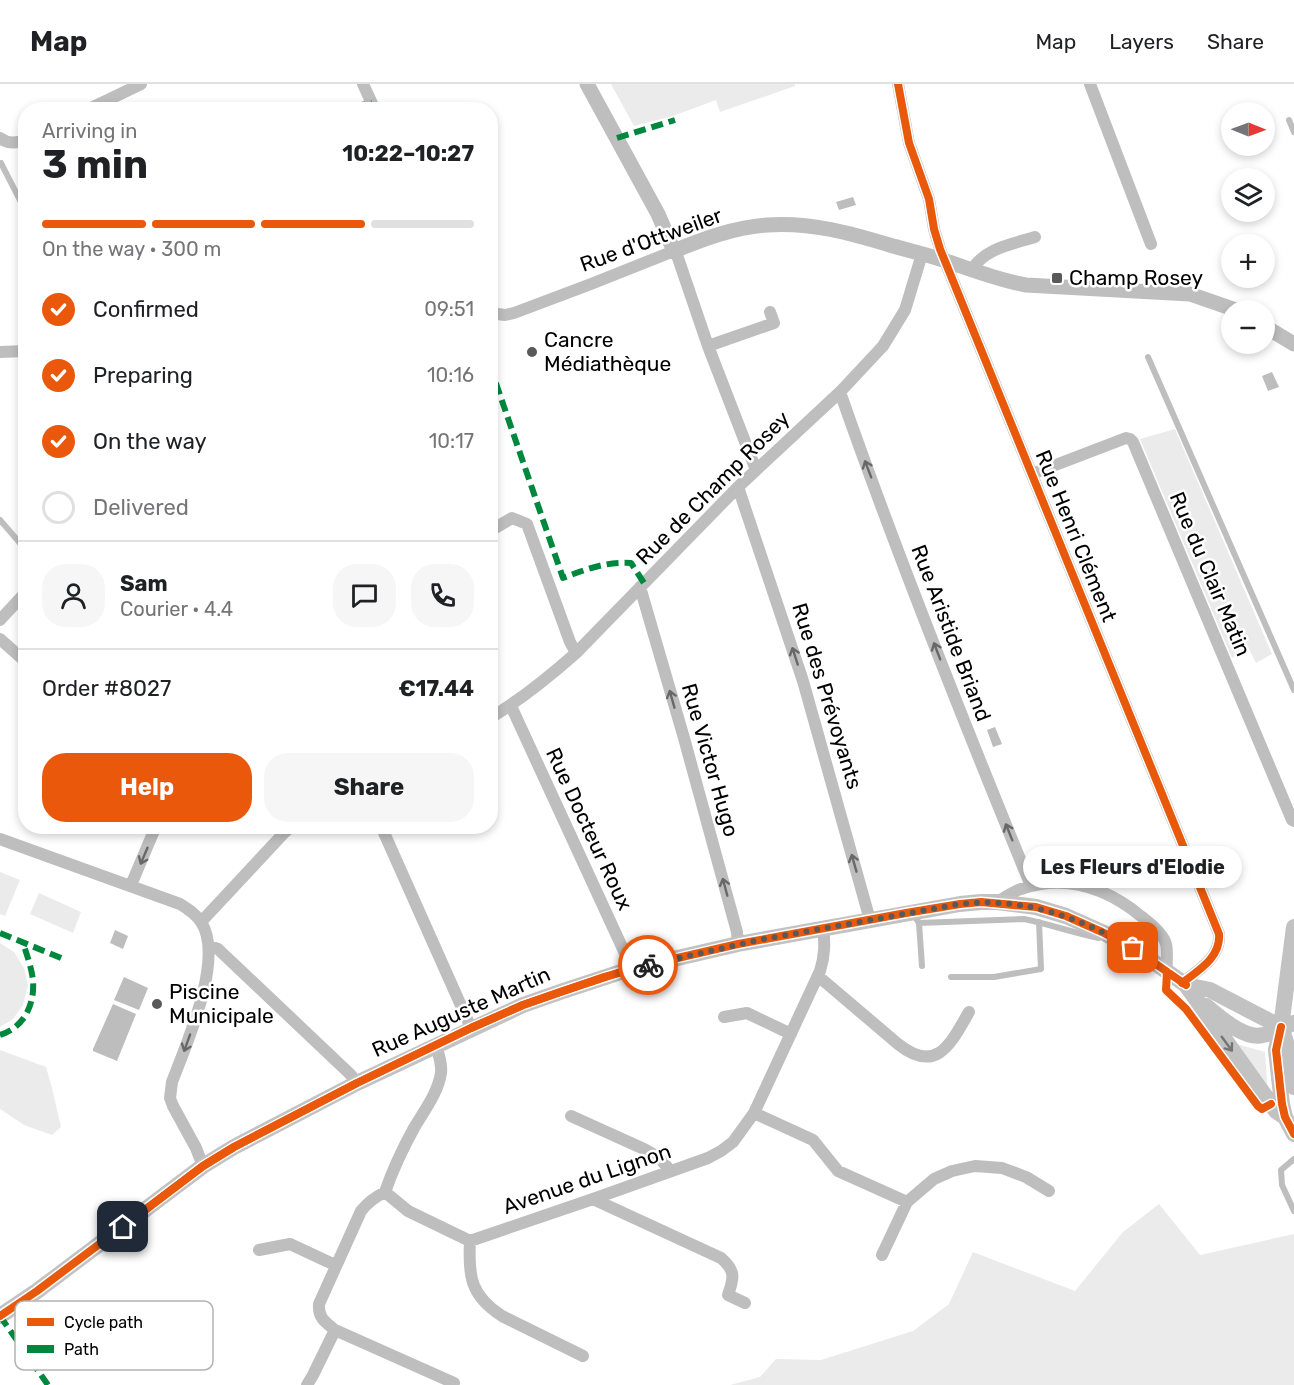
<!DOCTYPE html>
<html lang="en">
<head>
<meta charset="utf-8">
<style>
  :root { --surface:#fff; --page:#f6f6f6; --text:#202124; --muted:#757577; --line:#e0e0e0; --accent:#ea580c }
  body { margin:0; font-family:Rubik,sans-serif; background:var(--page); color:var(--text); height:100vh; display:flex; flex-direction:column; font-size:22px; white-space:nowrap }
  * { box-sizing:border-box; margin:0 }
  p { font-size:20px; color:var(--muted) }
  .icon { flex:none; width:33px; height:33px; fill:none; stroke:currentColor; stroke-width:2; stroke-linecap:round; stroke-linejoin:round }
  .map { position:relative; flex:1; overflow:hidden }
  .sheet { position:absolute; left:18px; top:18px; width:480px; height:732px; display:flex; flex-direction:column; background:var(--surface); border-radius:24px; box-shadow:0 3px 9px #0003 }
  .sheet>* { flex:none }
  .needle { width:39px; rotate:91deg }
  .tools { position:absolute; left:1221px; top:18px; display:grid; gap:12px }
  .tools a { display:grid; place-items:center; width:54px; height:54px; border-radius:50%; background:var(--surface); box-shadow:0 3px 9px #0003; font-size:30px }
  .pin { position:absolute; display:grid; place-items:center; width:51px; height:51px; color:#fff; margin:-26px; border-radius:12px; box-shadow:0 3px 9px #0006 }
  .courier { position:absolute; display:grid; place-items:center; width:60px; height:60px; margin:-30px; border:4px solid #ea580c; border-radius:50%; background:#fff; color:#222; box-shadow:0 2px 8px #0007 }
  .bubble { position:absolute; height:42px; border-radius:21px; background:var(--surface); box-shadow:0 3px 9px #0003; font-size:20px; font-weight:700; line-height:42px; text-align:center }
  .overview em { font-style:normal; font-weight:700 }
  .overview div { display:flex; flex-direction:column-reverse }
  .overview { display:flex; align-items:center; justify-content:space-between; height:102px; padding:0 24px }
  h1 { font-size:39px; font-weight:700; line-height:45px }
  .bar { display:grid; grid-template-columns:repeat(4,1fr); gap:9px 6px; align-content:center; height:72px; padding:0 24px }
  .bar i { height:8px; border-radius:4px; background:var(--line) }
  .bar .current { background:var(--accent) }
  .bar p { grid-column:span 4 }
  .line { display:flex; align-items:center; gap:15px; padding:0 24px; border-top:2px solid var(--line) }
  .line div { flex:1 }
  .round { display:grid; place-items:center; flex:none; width:63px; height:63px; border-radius:24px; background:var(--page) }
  ol { padding:0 24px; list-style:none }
  li { display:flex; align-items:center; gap:18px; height:66px }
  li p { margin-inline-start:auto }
  li .icon { padding:6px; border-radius:50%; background:var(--accent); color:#fff; stroke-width:4 }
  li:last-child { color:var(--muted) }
  li i { width:33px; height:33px; border:3px solid var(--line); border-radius:50% }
  .button { display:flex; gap:12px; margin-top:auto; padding:12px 24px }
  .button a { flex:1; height:69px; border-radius:24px; background:var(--accent); color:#fff; font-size:24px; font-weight:700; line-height:69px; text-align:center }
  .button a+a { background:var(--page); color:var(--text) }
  header { display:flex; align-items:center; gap:36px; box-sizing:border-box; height:84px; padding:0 30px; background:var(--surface); border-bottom:2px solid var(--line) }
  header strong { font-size:28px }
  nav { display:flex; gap:33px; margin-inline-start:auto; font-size:21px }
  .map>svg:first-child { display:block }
  .green { fill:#ebebeb }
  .water { fill:#bdbdbd }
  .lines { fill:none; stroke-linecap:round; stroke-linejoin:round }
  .service { stroke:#bebebe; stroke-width:6 }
  .pedestrian { stroke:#bebebe; stroke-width:8 }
  .minor { stroke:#bebebe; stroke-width:12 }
  .tertiary { stroke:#bebebe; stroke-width:15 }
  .secondary { stroke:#c2c2c2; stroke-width:16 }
  .quiet { stroke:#00873e; stroke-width:6; stroke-dasharray:12 6; stroke-linecap:butt }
  .cycleway-casing { stroke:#fff; stroke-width:11 }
  .cycleway { stroke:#e8590c; stroke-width:8 }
  .oneway { stroke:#686868 }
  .oneway2 { stroke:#747474 }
  .done { stroke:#595959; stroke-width:6; stroke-dasharray:0 10.8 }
  .route { stroke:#ea580c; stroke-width:8 }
  .poi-dot { fill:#595959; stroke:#fff; stroke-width:2 }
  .labels { text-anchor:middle; stroke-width:5; stroke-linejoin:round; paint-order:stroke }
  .street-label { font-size:21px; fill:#000; stroke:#fff }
  .poi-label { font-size:21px; fill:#000; stroke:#fff; text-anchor:start }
  .key { fill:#fff; stroke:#b2b2b2; stroke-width:1.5 }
  .key-label { font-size:16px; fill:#000 }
</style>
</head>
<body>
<header>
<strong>Map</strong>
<nav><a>Map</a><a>Layers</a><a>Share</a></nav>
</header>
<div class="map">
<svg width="1294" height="1301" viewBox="0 0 1294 1301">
  <rect width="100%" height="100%" fill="#fff"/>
  <!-- green -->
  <path class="green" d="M611,0h184v2l-75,26 -4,-12 -43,16 -39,10z
    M1175,345l97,225 -16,9 -8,-16 -16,11 -92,-219z
    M0,788l20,8 -15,36 -5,-2z
    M39,809l42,19 -8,21 -43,-19z
    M0,859l14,9 10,16 4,17 -5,20 -10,14 -13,8z
    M1237,960l28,8 3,42z
    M0,966l46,17 6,21 9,39 -9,8 -28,-10 -24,-16z
    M1159,1120l41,51 94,-21v151h-564l30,-8 16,-18 45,1 92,-29 36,-27 24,-52 102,39 48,-59z"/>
  <!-- water -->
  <path class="water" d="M853,113l3,8 -17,5 -3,-8z
    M1272,288l7,15 -11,4 -6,-15z
    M995,643l7,17 -9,3 -6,-17z
    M115,846l13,6 -5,13 -13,-6z
    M124,893l24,11 -9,22 -25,-10z
    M113,920l23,10 -19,47 -24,-10v-2z"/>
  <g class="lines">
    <!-- service -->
    <path class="service" d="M1289,36l5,12
      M19,59l7,14
      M1,79l25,49
      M1148,273l146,333
      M0,436l26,30
      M913,830l6,9 105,-4c25,5 50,14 75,19
      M919,839l3,43
      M951,893h43l47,-8 -2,-47
      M1294,1075l-13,11 1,15 12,26"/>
    <!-- pedestrian -->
    <path class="pedestrian" d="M355,26l9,-5 8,-2"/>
    <!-- minor -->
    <path class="minor" d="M363,0l12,26
      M898,0l11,59 20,56 5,30 6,20 279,685c2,23 -20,36 -37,49
      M1090,0l61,160
      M87,26l54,-26
      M0,54c8,6 16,6 26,1
      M972,186c12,-22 41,-26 63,-33
      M490,229l15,2 9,-2 77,-29 83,-33 4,7 30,88 48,124
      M708,262l66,-23 -4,-11
      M0,268l26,-1
      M840,308c58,166 124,331 191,494
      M1032,390l94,-36 4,1 3,3 159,378 2,1
      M738,403l65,194 67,239
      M490,447l22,-13 15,6 43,118 6,11
      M640,503l44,151 53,194 1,12
      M0,536l26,-28
      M0,555l26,23
      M511,622l117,254 2,9
      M490,634c32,-19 59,-41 86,-65l162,-166 102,-95 43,-46 22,-36 17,-56
      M381,742l90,202
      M0,755l180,65c8,5 16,10 21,18 24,36 -15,123 -29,160l-2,16 3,8 23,42 7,18
      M131,801l25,-59
      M997,818c8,-4 16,-11 24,-13 45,-15 86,-1 121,28 8,6 21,16 24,27 2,8 0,19 1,28
      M201,838l83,-89 8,-7
      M209,862l9,3 132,125 7,9
      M818,892l80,68c39,31 53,-1 71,-32
      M724,933l23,-4 44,21
      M436,962c3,9 6,18 5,27 -3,20 -17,38 -27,55 -11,20 -21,41 -29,64l23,19 62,30 123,-42 115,-41 13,-7 12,-9 21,-29 66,-142c5,-16 5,-28 3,-44
      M754,1029l59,27 25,31 69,31
      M571,1032l73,33 14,8 13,14
      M593,1115l128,59c15,13 13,20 7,37l17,8
      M470,1157c-2,36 1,55 32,75l81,40
      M259,1166l31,-6 45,21
      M882,1171l25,-53 27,-23 18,-8 23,-5 27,2 24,9 23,14
      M335,1246l119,53
      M307,1301l6,-10 22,-45c-10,-8 -17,-12 -16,-26l42,-93c7,-9 14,-14 24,-19"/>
    <!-- tertiary -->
    <path class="tertiary" d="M587,0l71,130 16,37c29,-12 61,-24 93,-26 45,-3 83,8 126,21 18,5 36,9 53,15 27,9 52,19 80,24l164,9 46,16
      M1264,242l30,18"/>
    <!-- secondary -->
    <path class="secondary" d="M1294,843l-13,100 -5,23 6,54 3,13 9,17
      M1186,901l24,5 71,37 7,21 6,39
      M1206,922c14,11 38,34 57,29 11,-2 21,-9 31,-12
      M0,1232l37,-25 166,-125 31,-19 123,-64 166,-78 40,-14 67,-22 108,-25 222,-40 21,-2h16l39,5 30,9 36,16 39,21 45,32 90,126 9,6"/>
    <!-- quiet -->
    <path class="quiet" d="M355,26l9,-5 8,-2
      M617,54l58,-18
      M490,282l73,212c21,-8 44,-17 68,-15l13,20
      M0,849l66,27
      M0,951c26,-8 37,-35 32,-61 -2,-11 -6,-21 -9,-32
      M0,1232l48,69"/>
    <defs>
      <path id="cycleway" d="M898,0l11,59 20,56 5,30 6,20 279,685c2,23 -20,36 -37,49
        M1167,888l-1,18 20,19 72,97 4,3 9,-5
        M1281,943l-5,23 6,54 3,13 9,17
        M0,1232l37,-25 166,-125 31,-19 123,-64 114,-55 52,-23 40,-14 67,-22 108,-25 168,-31 54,-9 21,-2 55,5 30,9 36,16 31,16 53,37"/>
    </defs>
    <!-- cycleway casing -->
    <use href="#cycleway" class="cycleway-casing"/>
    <!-- cycleway -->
    <use href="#cycleway" class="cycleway"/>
  </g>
  <!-- one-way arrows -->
  <defs><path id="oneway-shaft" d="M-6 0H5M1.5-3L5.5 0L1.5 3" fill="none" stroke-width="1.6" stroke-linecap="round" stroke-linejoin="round" transform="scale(1.5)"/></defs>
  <g class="oneway">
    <use href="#oneway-shaft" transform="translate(868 385) rotate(-111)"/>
    <use href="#oneway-shaft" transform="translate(937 567) rotate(-111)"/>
    <use href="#oneway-shaft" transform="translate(795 572) rotate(-108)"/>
    <use href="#oneway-shaft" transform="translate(672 615) rotate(-106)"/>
    <use href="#oneway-shaft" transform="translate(1009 748) rotate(-112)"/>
    <use href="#oneway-shaft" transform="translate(144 772) rotate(113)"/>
    <use href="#oneway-shaft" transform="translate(854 779) rotate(-106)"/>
    <use href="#oneway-shaft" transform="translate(725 803) rotate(-105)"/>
    <use href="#oneway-shaft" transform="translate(187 959) rotate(110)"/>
  </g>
  <use class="oneway2" href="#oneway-shaft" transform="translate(1227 960) rotate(54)"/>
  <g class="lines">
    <!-- done -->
    <path class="done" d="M648,881l111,-25 201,-36c65,-7 117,13 173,44"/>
    <!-- route -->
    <path class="route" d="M123,1143l80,-61 31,-19 123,-64 114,-55 52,-23 81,-28 44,-12"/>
  </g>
  <!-- markers -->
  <g class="poi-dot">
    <rect x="1051" y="188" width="12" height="12" rx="3"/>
    <circle cx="532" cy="268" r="6"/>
    <circle cx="157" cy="920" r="6"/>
  </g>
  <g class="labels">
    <!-- street labels -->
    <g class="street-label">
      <text transform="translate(651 156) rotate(-20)" y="7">Rue d'Ottweiler</text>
      <text transform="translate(713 404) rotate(-45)" y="7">Rue de Champ Rosey</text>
      <text transform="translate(1076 452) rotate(68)" y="7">Rue Henri Clément</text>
      <text transform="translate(1210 490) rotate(67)" y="7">Rue du Clair Matin</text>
      <text transform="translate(951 549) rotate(69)" y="7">Rue Aristide Briand</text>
      <text transform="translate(827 612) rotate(73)" y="7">Rue des Prévoyants</text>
      <text transform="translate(710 676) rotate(74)" y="7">Rue Victor Hugo</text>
      <text transform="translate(589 745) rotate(65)" y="7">Rue Docteur Roux</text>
      <text transform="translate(461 928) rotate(-24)" y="7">Rue Auguste Martin</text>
      <text transform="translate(587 1095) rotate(-19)" y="7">Avenue du Lignon</text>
    </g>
    <!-- poi labels -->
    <g class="poi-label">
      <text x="1069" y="201">Champ Rosey</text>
      <text x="544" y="263">Cancre<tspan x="544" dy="24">Médiathèque</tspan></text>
      <text x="169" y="915">Piscine<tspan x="169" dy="24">Municipale</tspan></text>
    </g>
  </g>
  <!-- legend -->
  <rect x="15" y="1217" width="198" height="69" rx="9" class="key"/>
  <rect x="27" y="1234" width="27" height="8" fill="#e8590c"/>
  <rect x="27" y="1261" width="27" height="8" fill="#00873e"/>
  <g class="key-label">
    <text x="64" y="1244">Cycle path</text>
    <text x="64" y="1271">Path</text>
  </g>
</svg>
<div class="tools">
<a><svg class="needle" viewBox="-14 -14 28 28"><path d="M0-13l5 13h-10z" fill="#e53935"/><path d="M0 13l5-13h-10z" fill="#757577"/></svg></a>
<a><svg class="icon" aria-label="layers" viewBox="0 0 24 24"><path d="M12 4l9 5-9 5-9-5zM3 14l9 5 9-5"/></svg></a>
<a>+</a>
<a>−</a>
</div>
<div class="pin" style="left:1133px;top:864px;background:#ea580c"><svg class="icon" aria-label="bag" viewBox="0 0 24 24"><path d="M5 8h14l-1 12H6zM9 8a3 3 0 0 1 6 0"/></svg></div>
<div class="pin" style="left:123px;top:1143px;background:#1f2937"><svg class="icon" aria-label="home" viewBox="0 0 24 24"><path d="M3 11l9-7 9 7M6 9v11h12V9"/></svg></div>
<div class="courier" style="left:648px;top:881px"><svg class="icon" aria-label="bike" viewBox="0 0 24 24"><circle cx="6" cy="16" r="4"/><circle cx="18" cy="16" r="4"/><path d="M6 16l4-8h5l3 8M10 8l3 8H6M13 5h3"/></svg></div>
<div class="bubble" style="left:1023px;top:762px;width:219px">Les Fleurs d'Elodie</div>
<section class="sheet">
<div class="overview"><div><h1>3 min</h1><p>Arriving in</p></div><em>10:22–10:27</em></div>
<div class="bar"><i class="current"></i><i class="current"></i><i class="current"></i><i></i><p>On the way · 300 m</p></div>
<ol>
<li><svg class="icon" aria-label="check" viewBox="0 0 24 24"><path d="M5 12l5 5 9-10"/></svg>Confirmed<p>09:51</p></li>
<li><svg class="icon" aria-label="check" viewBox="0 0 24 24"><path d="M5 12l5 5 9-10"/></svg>Preparing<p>10:16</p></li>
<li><svg class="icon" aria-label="check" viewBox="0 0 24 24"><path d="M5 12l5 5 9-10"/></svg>On the way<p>10:17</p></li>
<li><i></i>Delivered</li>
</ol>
<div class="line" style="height:108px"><a class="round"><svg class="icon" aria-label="person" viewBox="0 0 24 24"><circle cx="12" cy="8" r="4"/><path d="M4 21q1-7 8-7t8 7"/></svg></a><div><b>Sam</b><p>Courier · 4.4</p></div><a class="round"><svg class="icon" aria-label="chat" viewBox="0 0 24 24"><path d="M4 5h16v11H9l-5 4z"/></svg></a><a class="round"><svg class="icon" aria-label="phone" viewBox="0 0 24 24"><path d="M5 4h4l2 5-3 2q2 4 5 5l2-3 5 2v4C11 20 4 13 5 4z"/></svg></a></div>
<div class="line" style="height:78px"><div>Order #8027</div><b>€17.44</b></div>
<div class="button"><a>Help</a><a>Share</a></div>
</section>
</div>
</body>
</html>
